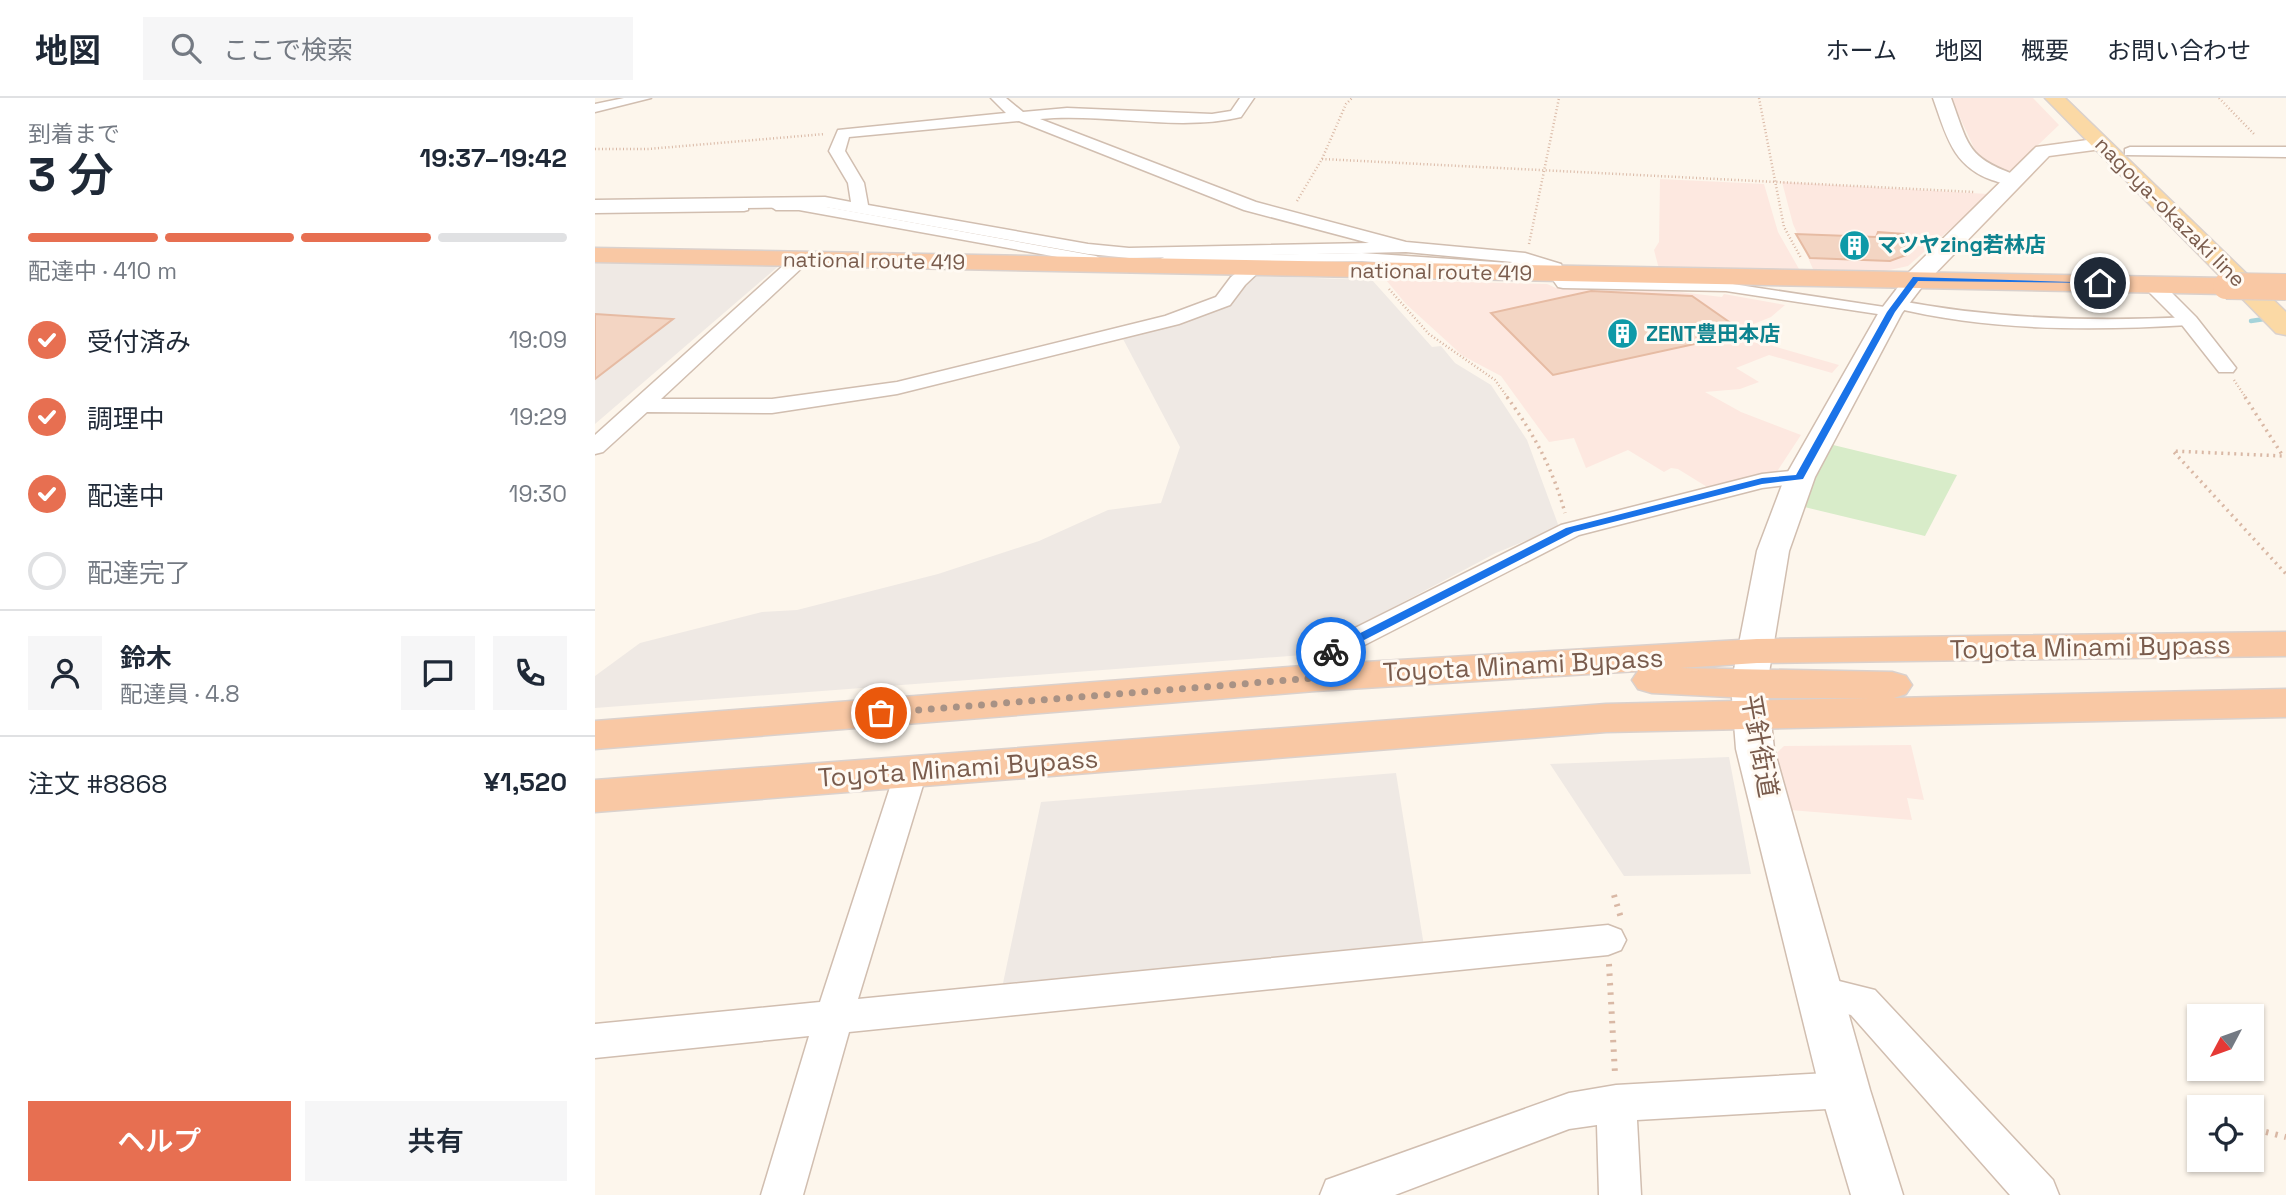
<!DOCTYPE html>
<html lang="ja">
<head>
<meta charset="utf-8">
<style>
  :root { --surface:#fff; --page:#f6f6f7; --text:#1f2937; --muted:#747a83; --line:#e0e1e3; --accent:#e76f51 }
  body { margin:0; font-family:"Space Grotesk","Noto Sans JP",sans-serif; background:var(--page); color:var(--text); height:100vh; display:flex; flex-direction:column; font-size:26px; white-space:nowrap }
  * { box-sizing:border-box; margin:0 }
  p { font-size:23px; color:var(--muted) }
  .icon { flex:none; width:38px; height:38px; fill:none; stroke:currentColor; stroke-width:2; stroke-linecap:round; stroke-linejoin:round }
  .map { position:relative; flex:1; overflow:hidden }
  .sheet { display:flex; flex-direction:column; background:var(--surface); width:595px }
  .sheet>* { flex:none }
  .needle { width:46px; rotate:229deg }
  .buttons { position:absolute; left:1592px; top:906px; display:grid; gap:14px }
  .buttons a { display:grid; place-items:center; width:77px; height:77px; border-radius:0px; background:var(--surface); box-shadow:0 2px 5px #0004; font-size:35px }
  .pin { position:absolute; display:grid; place-items:center; width:60px; height:60px; color:#fff; margin:-30px; border:4px solid #fff; border-radius:50%; box-shadow:0 2px 7px #0007 }
  .courier { position:absolute; display:grid; place-items:center; width:70px; height:70px; margin:-35px; border:5px solid #1a73e8; border-radius:50%; background:#fff; color:#222; box-shadow:0 2px 9px #0007 }
  .headline em { font-style:normal; font-weight:600 }
  .headline div { display:flex; flex-direction:column-reverse }
  .headline { display:flex; align-items:center; justify-content:space-between; height:119px; padding:0 28px }
  h1 { font-size:46px; font-weight:600; line-height:52px }
  .bar { display:grid; grid-template-columns:repeat(4,1fr); gap:10px 7px; align-content:center; height:84px; padding:0 28px }
  .bar i { height:9px; border-radius:5px; background:var(--line) }
  .bar .on { background:var(--accent) }
  .bar p { grid-column:span 4 }
  .line { display:flex; align-items:center; gap:18px; padding:0 28px; border-top:2px solid var(--line) }
  .line div { flex:1 }
  .round { display:grid; place-items:center; flex:none; width:74px; height:74px; border-radius:0px; background:var(--page) }
  ol { padding:0 28px; list-style:none }
  li { display:flex; align-items:center; gap:21px; height:77px }
  li p { margin-inline-start:auto }
  li .icon { padding:7px; border-radius:50%; background:var(--accent); color:#fff; stroke-width:4 }
  li:last-child { color:var(--muted) }
  li i { width:38px; height:38px; border:4px solid var(--line); border-radius:50% }
  .action { display:flex; gap:14px; margin-top:auto; padding:14px 28px }
  .action a { flex:1; height:80px; border-radius:0px; background:var(--accent); color:#fff; font-size:28px; font-weight:600; line-height:80px; text-align:center }
  .action a+a { background:var(--page); color:var(--text) }
  header { display:flex; align-items:center; gap:42px; box-sizing:border-box; height:98px; padding:0 35px; background:var(--surface); border-bottom:2px solid var(--line) }
  header strong { font-size:33px }
  nav { display:flex; gap:38px; margin-inline-start:auto; font-size:24px }
  .search { width:490px; height:63px; background:var(--page); display:flex; align-items:center; gap:18px; box-sizing:border-box; padding:0 24px; border-radius:0px; color:var(--muted); font-size:26px }
  main { display:flex; flex:1; min-height:0 }
  .map>svg:first-child { display:block }
  .commercial { fill:#fde8e0 }
  .industrial { fill:#efe9e4 }
  .green { fill:#d8ecc9 }
  .lines { fill:none; stroke-linecap:round; stroke-linejoin:round }
  .stream { stroke:#a5d3da; stroke-width:4.5 }
  .building { fill:#f3d5c3; stroke:#e6bba3; stroke-width:2 }
  .pedestrian-casing { stroke:#d1beb0; stroke-width:3 }
  .minor-casing { stroke:#d1beb0; stroke-width:3 }
  .tertiary-casing { stroke:#d1beb0; stroke-width:3 }
  .secondary-casing { stroke:#d6c0b0; stroke-width:3 }
  .primary-casing { stroke:#dad1cd; stroke-width:3 }
  .trunk-casing { stroke:#dad1cd; stroke-width:3 }
  .path-far2 { stroke:#d9b8a5; stroke-width:2.5; stroke-dasharray:1 2.5; stroke-linecap:butt }
  .path-far1 { stroke:#d9b8a5; stroke-width:3.5; stroke-dasharray:2 4.5; stroke-linecap:butt }
  .path { stroke:#d9b8a5; stroke-width:6; stroke-dasharray:2.5 7; stroke-linecap:butt }
  .pedestrian { fill:#fff; fill-rule:evenodd }
  .minor { fill:#fff; fill-rule:evenodd }
  .tertiary { fill:#fff; fill-rule:evenodd }
  .secondary { fill:#fff; fill-rule:evenodd }
  .primary { fill:#fbd9a5; fill-rule:evenodd }
  .trunk { fill:#f9c8a4; fill-rule:evenodd }
  .trunk-bridge-casing { stroke:#dad1cd; stroke-width:28; stroke-linecap:butt }
  .trunk-bridge { stroke:#f9c8a4; stroke-width:26 }
  .route { fill:#1a73e8 }
  .done { stroke:#a89285; stroke-width:7; stroke-dasharray:0 12.6 }
  .labels { text-anchor:middle; stroke-width:6; stroke-linejoin:round; paint-order:stroke }
  .far-street-label { font-size:21px; fill:#7a5c4d; stroke:#fffaf3 }
  .far-culture-label { font-size:21px; font-weight:bold; fill:#0d838f; stroke:#fffaf3; text-anchor:start }
  .street-label { font-size:26px; fill:#7a5c4d; stroke:#fffaf3 }
</style>
</head>
<body>
<header>
<strong>地図</strong>
<div class="search"><svg class="icon" aria-label="search" viewBox="0 0 24 24"><circle cx="10" cy="10" r="6"/><path d="M15 15l6 6"/></svg>ここで検索</div>
<nav><a>ホーム</a><a>地図</a><a>概要</a><a>お問い合わせ</a></nav>
</header>
<main>
<section class="sheet">
<div class="headline"><div><h1>3 分</h1><p>到着まで</p></div><em>19:37–19:42</em></div>
<div class="bar"><i class="on"></i><i class="on"></i><i class="on"></i><i></i><p>配達中 · 410 m</p></div>
<ol>
<li><svg class="icon" aria-label="check" viewBox="0 0 24 24"><path d="M5 12l5 5 9-10"/></svg>受付済み<p>19:09</p></li>
<li><svg class="icon" aria-label="check" viewBox="0 0 24 24"><path d="M5 12l5 5 9-10"/></svg>調理中<p>19:29</p></li>
<li><svg class="icon" aria-label="check" viewBox="0 0 24 24"><path d="M5 12l5 5 9-10"/></svg>配達中<p>19:30</p></li>
<li><i></i>配達完了</li>
</ol>
<div class="line" style="height:126px"><a class="round"><svg class="icon" aria-label="person" viewBox="0 0 24 24"><circle cx="12" cy="8" r="4"/><path d="M4 21q1-7 8-7t8 7"/></svg></a><div><b>鈴木</b><p>配達員 · 4.8</p></div><a class="round"><svg class="icon" aria-label="chat" viewBox="0 0 24 24"><path d="M4 5h16v11H9l-5 4z"/></svg></a><a class="round"><svg class="icon" aria-label="phone" viewBox="0 0 24 24"><path d="M5 4h4l2 5-3 2q2 4 5 5l2-3 5 2v4C11 20 4 13 5 4z"/></svg></a></div>
<div class="line" style="height:91px"><div>注文 #8868</div><b>¥1,520</b></div>
<div class="action"><a>ヘルプ</a><a>共有</a></div>
</section>
<div class="map">
<svg width="1691" height="1097" viewBox="0 0 1691 1097">
  <rect width="100%" height="100%" fill="#fdf6ec"/>
  <!-- commercial -->
  <path class="commercial" d="M1356,0h82l26,27 -47,45 -15,1 -18,-12z
    M1065,81l104,5 14,48 21,37h-140l-5,-19 5,-8z
    M1187,84l206,12 1,1 -81,71 -23,5 -72,-2 -20,-45z
    M791,182l161,4 9,4 123,4 43,5 2,-3 61,11 -14,12 -20,8v5l-6,8 94,27 -7,8 -63,-18 -33,13 23,14 -19,7 -35,3 36,20 60,23 -25,38 -64,17 -34,-21 -7,-1 -7,4 -36,-22 -42,18 -12,-30 -25,4 -48,-66 -38,-20 -57,-52z
    M1316,647l13,55 -17,-2 5,22 -135,-11 -9,-48 16,-15z"/>
  <!-- industrial -->
  <path class="industrial" d="M0,162l186,4 -186,160z
    M659,178l118,4 60,67 9,-1 14,17 36,22 36,55 32,87 -63,26 -193,102 -708,53v-32l45,-33 122,-31 35,-2 141,-36 101,-33 69,-31 53,-7 19,-56 -57,-108 100,-34z
    M1134,659l22,117 -127,2 -74,-112z
    M801,675l28,173 -422,42 39,-186z"/>
  <!-- green -->
  <path class="green" d="M1230,345l132,32 -32,61 -129,-31z"/>
  <g class="lines">
    <!-- stream -->
    <path class="stream" d="M1656,223l20,-3"/>
  </g>
  <!-- building -->
  <path class="building" d="M1283,134l26,2 2,21 -16,6 -80,-3 -14,-24 80,3z
    M996,193l101,5 53,37 -192,42 -62,-62z
    M0,216l78,5 -78,60z"/>
  <g class="lines">
    <defs>
      <path id="pedestrian" d="M204,104l297,54 7,4 -7,4 -297,-54h-23l-6,-4 6,-4z
        M153,106v6l-4,1 -149,2v-8z
        M767,155l147,10 21,-6 7,4 -27,10 -148,-10 -196,3 -7,-4 7,-4z
        M955,172h10l7,10 159,3 165,25 7,4 -7,4 -165,-25 -163,-3 -5,-1 -10,-14z
        M1301,202c97,19 194,22 293,17l7,4 -7,4c-99,6 -201,6 -298,-18l-2,-3z"/>
      <path id="minor" d="M29,0h27l-56,14v-8z
        M396,0h15l17,14 44,-4 145,6 19,-3 9,-13h14l-13,19c-63,15 -136,-4 -201,2l216,83 150,40 119,11 36,11 3,9 -9,5 -6,-1 -3,-6 -23,-8 -117,-11 -277,6 -41,-4 -263,-47 -230,3v-10l230,-3 26,5 -3,-19 -19,-32 9,-21 168,-17zM424,23l225,89 125,33 -240,5 -41,-4 -220,-39 -4,-22 -19,-32 4,-14z
        M1535,49h156v10l-161,-2v-6z
        M206,156l6,1 3,4 -3,4 -146,136h111l125,-17 268,-66 51,-19 15,-20 17,-13h12l3,4 -18,17 -15,20 -51,19 -282,70 -125,19 -125,-1 -44,40 -8,2v-19l200,-180z
        M1557,180l7,2 37,37 40,51 -3,4h-14l-37,-47 -37,-37 -2,-4z
        M1205,372l8,2 4,5 -4,5 -46,6 -183,47 -236,121 -18,29 -10,3 -10,-3 -4,-7 22,-34 238,-119 201,-51z
        M316,663l11,3 5,8 -69,227 750,-74 13,5 5,10 -5,10 -13,5 -759,77 -46,163h-42l48,-159 -214,22v-34l225,-22 75,-230 5,-8z
        M1224,878l56,14 178,190 6,15h-49l-159,-180 -45,-12 -5,-11 5,-11z
        M1250,974l14,5 6,13 -6,13 -14,5 -208,12 4,75h-42l-2,-70 -28,4 -174,66h-75l6,-15 243,-87 47,-8z"/>
      <path id="tertiary" d="M1338,0h18c18,49 16,60 68,78l3,4 -3,4c-10,3 -17,-1 -27,-4 -40,-14 -46,-46 -59,-82z
        M1321,174l8,2 4,5 -26,34 -87,164 -26,74 -22,134 7,64 96,341 33,105h-52l-31,-105 -84,-341 -5,-64 26,-134 28,-74 94,-165 29,-38z"/>
      <path id="secondary" d="M1507,40l10,6 -3,4 -60,8 -124,128h-18l-4,-5 4,-5 129,-127z"/>
      <path id="primary" d="M1450,0h20l221,214v23l-10,-2z"/>
      <path id="trunk" d="M0,150l1631,30 9,3 4,5 -4,5 -9,3 -1631,-32z
        M1691,534v24l-529,7 -77,5 212,4 14,4 6,9 -6,9 -12,4 392,-9v28l-680,15 -1011,80v-32l1011,-76 263,-6h-120l-97,-5 -14,-4 -6,-9 6,-9 -323,20 -720,58v-28l720,-56 442,-26z"/>
    </defs>
    <!-- pedestrian casing -->
    <use href="#pedestrian" class="pedestrian-casing"/>
    <!-- minor casing -->
    <use href="#minor" class="minor-casing"/>
    <!-- tertiary casing -->
    <use href="#tertiary" class="tertiary-casing"/>
    <!-- secondary casing -->
    <use href="#secondary" class="secondary-casing"/>
    <!-- primary casing -->
    <use href="#primary" class="primary-casing"/>
    <!-- trunk casing -->
    <use href="#trunk" class="trunk-casing"/>
    <!-- path-far2 -->
    <path class="path-far2" d="M1164,0l25,129 17,31
      M1624,0l35,36
      M0,51h53l177,-15
      M727,61l652,33
      M702,103l25,-42 24,-55 6,-6
      M934,146l30,-146
      M794,191l40,45 66,46 13,18
      M1639,282l12,18"/>
    <!-- path-far1 -->
    <path class="path-far1" d="M912,299c27,37 46,72 58,116
      M1650,299l38,59 -110,-5 113,123"/>
    <!-- path -->
    <path class="path" d="M1019,797l7,23
      M1014,866l6,110
      M1671,1034l20,5"/>
    <!-- pedestrian -->
    <use href="#pedestrian" class="pedestrian"/>
    <!-- minor -->
    <use href="#minor" class="minor"/>
    <!-- tertiary -->
    <use href="#tertiary" class="tertiary"/>
    <!-- secondary -->
    <use href="#secondary" class="secondary"/>
    <!-- primary -->
    <use href="#primary" class="primary"/>
    <!-- trunk -->
    <use href="#trunk" class="trunk"/>
    <defs>
      <path id="trunk-bridge" d="M1631,188l60,1"/>
    </defs>
    <!-- trunk-bridge casing -->
    <use href="#trunk-bridge" class="trunk-bridge-casing"/>
    <!-- trunk-bridge -->
    <use href="#trunk-bridge" class="trunk-bridge"/>
  </g>
  <!-- route -->
  <path class="route" d="M1318,179l190,6 -185,-2 -23,31 -92,167 -41,5 -188,48 -239,123h-8v-5l239,-122 196,-50 34,-3 91,-163z"/>
  <g class="lines">
    <!-- done -->
    <path class="done" d="M286,615l434,-35 16,-26"/>
  </g>
  <!-- icons -->
  <defs>
    <symbol id="building-disc" viewBox="-11 -11 22 22"><circle r="9.5" fill="#0f9aa8" stroke="#fffaf3"/><path d="M-4-6H4V6H1V3H-1V6H-4ZM-2.5-4.3h1.7v1.8h-1.7ZM.8-4.3h1.7v1.8H.8ZM-2.5-1h1.7V.8h-1.7ZM.8-1h1.7V.8H.8Z" fill="#fff"/></symbol>
  </defs>
  <g fill-rule="evenodd">
    <use href="#building-disc" x="1242" y="130" width="35" height="35"/>
    <use href="#building-disc" x="1010" y="218" width="35" height="35"/>
  </g>
  <g class="labels">
    <!-- far-street labels -->
    <g class="far-street-label">
      <text transform="translate(1575 114) rotate(45)" y="7">nagoya-okazaki line</text>
      <text transform="translate(279 163) rotate(1)" y="7">national route 419</text>
      <text transform="translate(846 174) rotate(1)" y="7">national route 419</text>
    </g>
    <!-- far-culture labels -->
    <g class="far-culture-label">
      <text x="1282" y="154">マツヤzing若林店</text>
      <text x="1051" y="243">ZENT豊田本店</text>
    </g>
    <!-- street labels -->
    <g class="street-label">
      <text transform="translate(1495 549) rotate(-1)" y="9">Toyota Minami Bypass</text>
      <text transform="translate(928 567) rotate(-3)" y="9">Toyota Minami Bypass</text>
      <text transform="translate(1165 648) rotate(80)" y="9">平針街道</text>
      <text transform="translate(363 670) rotate(-4)" y="9">Toyota Minami Bypass</text>
    </g>
  </g>
</svg>
<div class="buttons">
<a><svg class="needle" viewBox="-14 -14 28 28"><path d="M0-13l5 13h-10z" fill="#e53935"/><path d="M0 13l5-13h-10z" fill="#747a83"/></svg></a>
<a><svg class="icon" aria-label="locate" viewBox="0 0 24 24"><circle cx="12" cy="12" r="6"/><path d="M12 2v4M12 18v4M2 12h4M18 12h4"/></svg></a>
</div>
<div class="pin" style="left:286px;top:615px;background:#ea580c"><svg class="icon" aria-label="bag" viewBox="0 0 24 24"><path d="M5 8h14l-1 12H6zM9 8a3 3 0 0 1 6 0"/></svg></div>
<div class="pin" style="left:1505px;top:185px;background:#1f2937"><svg class="icon" aria-label="home" viewBox="0 0 24 24"><path d="M3 11l9-7 9 7M6 9v11h12V9"/></svg></div>
<div class="courier" style="left:736px;top:554px"><svg class="icon" aria-label="bike" viewBox="0 0 24 24"><circle cx="6" cy="16" r="4"/><circle cx="18" cy="16" r="4"/><path d="M6 16l4-8h5l3 8M10 8l3 8H6M13 5h3"/></svg></div>
</div>
</main>
</body>
</html>
